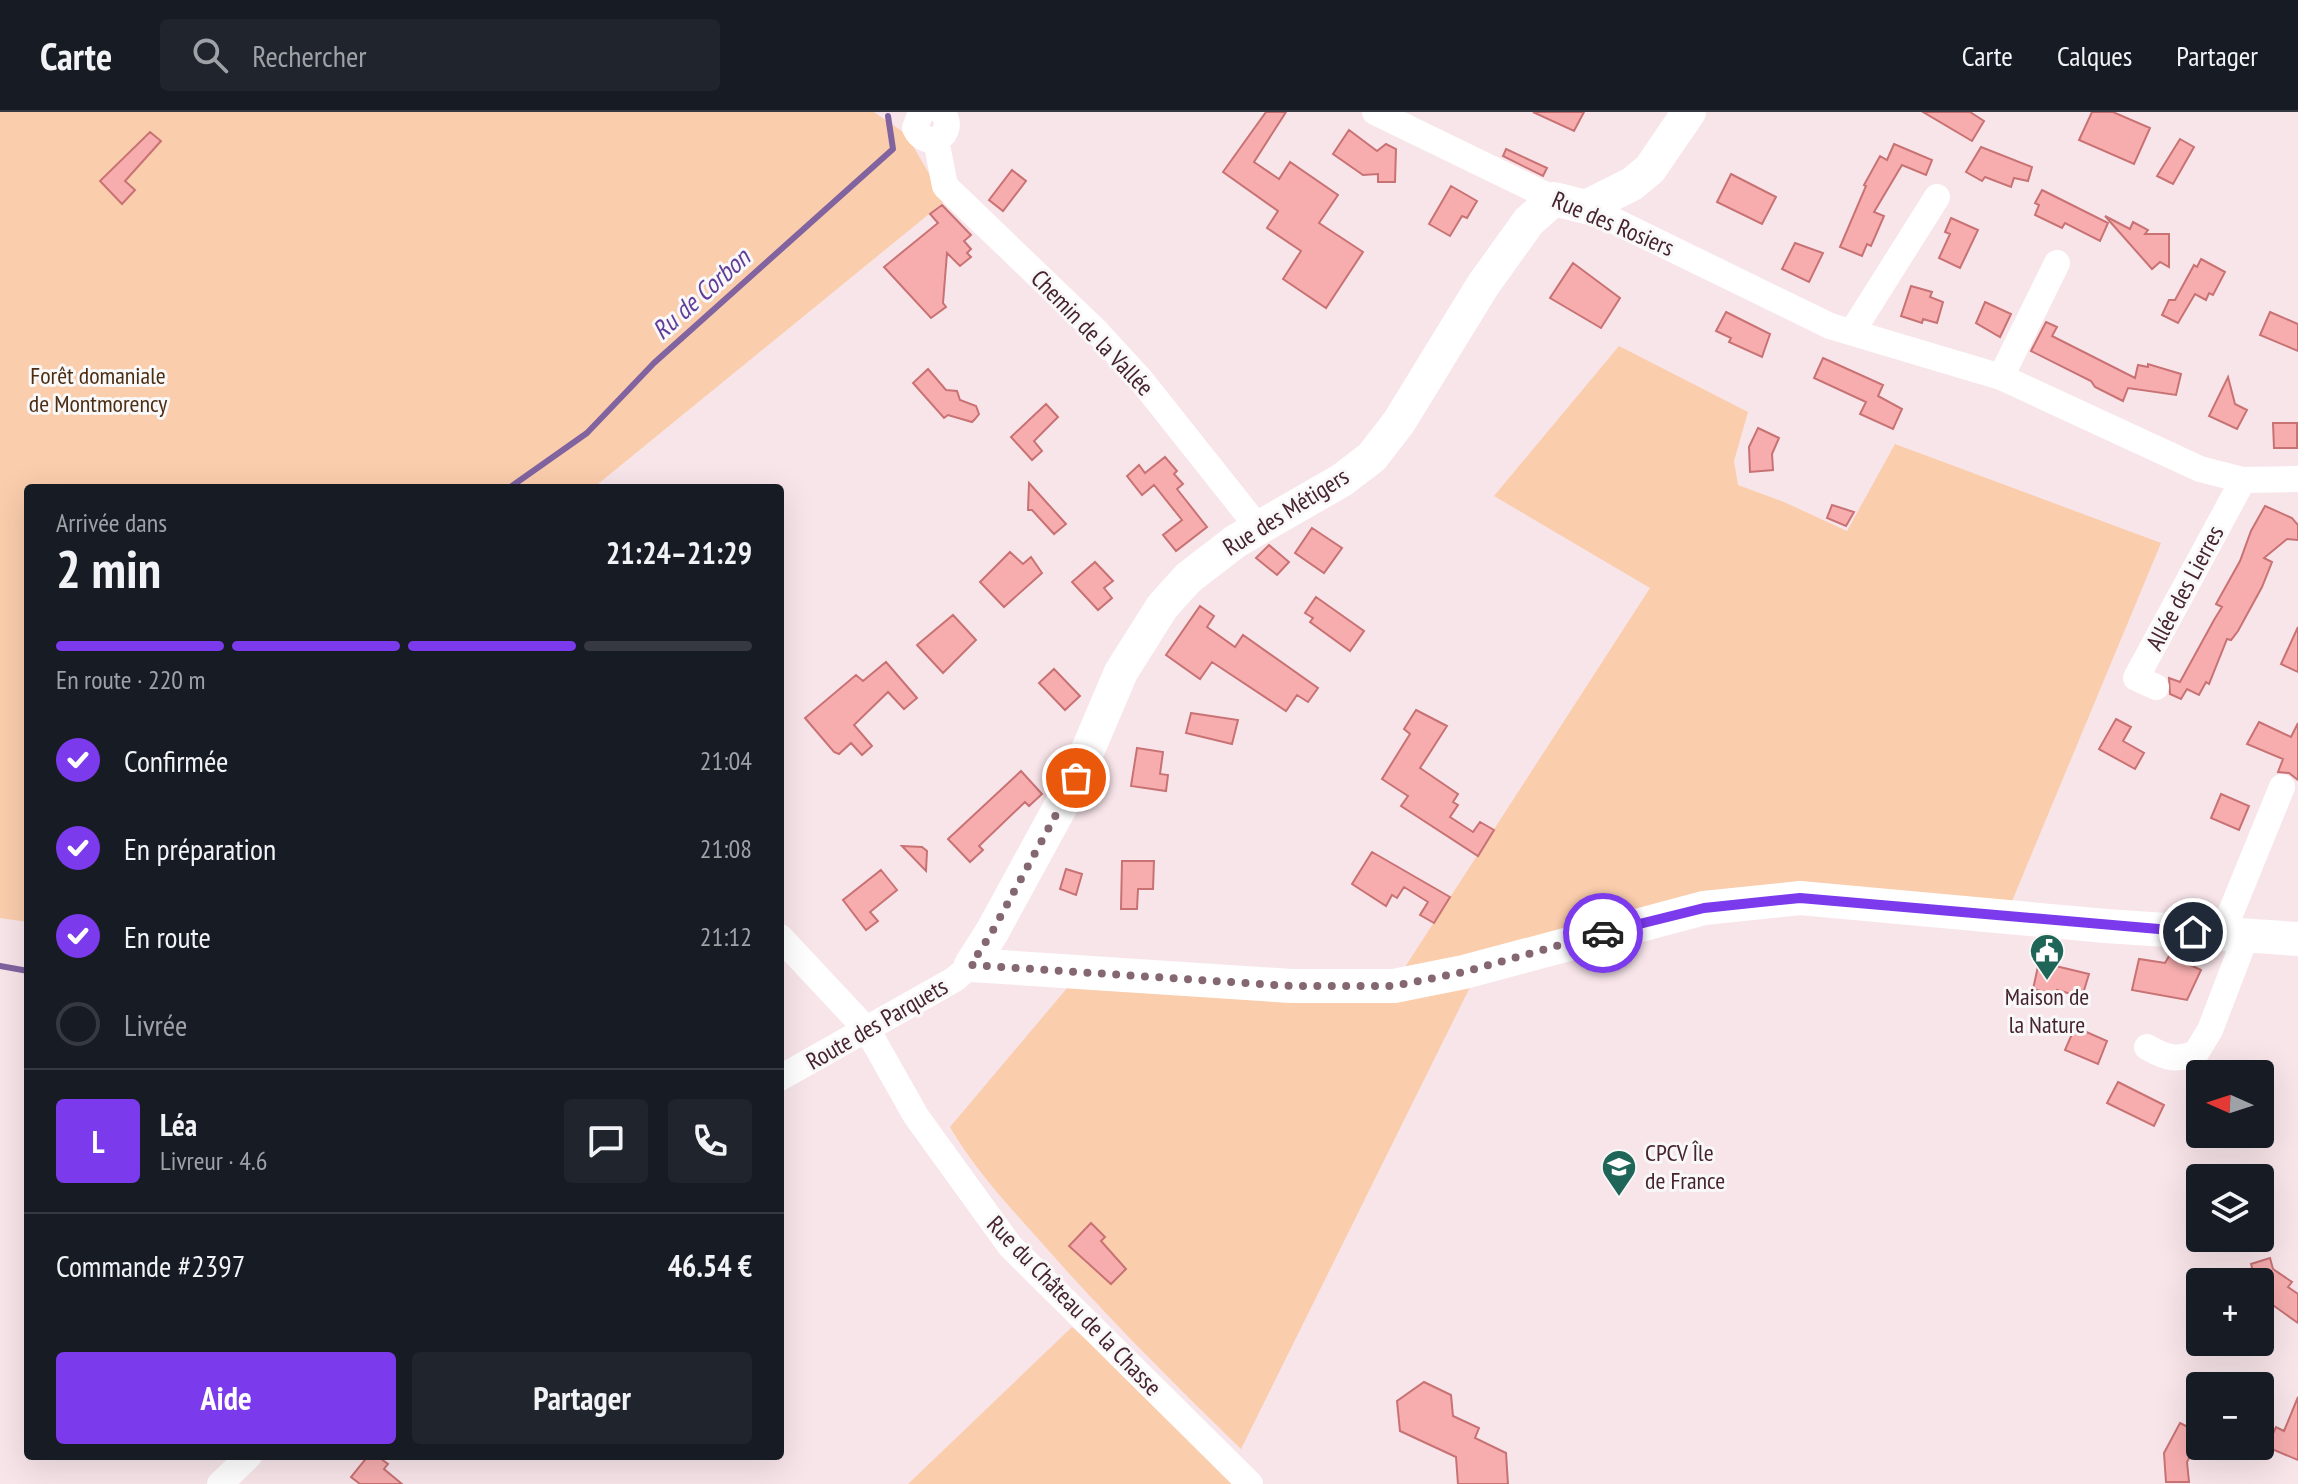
<!DOCTYPE html>
<html lang="fr">
<head>
<meta charset="utf-8">
<style>
  :root { --surface:#171b24; --page:#20242c; --text:#f1f3f6; --muted:#9ea1a6; --line:#363941; --accent:#7c3aed }
  body { margin:0; font-family:"PT Sans Narrow",sans-serif; background:var(--page); color:var(--text); height:100vh; display:flex; flex-direction:column; font-size:30px; white-space:nowrap }
  * { box-sizing:border-box; margin:0 }
  p { font-size:26px; color:var(--muted) }
  .icon { flex:none; width:44px; height:44px; fill:none; stroke:currentColor; stroke-width:2; stroke-linecap:round; stroke-linejoin:round }
  .map { position:relative; flex:1; overflow:hidden }
  .sheet { position:absolute; left:24px; top:372px; width:760px; height:976px; display:flex; flex-direction:column; background:var(--surface); border-radius:8px; box-shadow:0 8px 32px #0002 }
  .sheet>* { flex:none }
  .needle { width:52px; rotate:273deg }
  .tools { position:absolute; left:2186px; top:948px; display:grid; gap:16px }
  .tools a { display:grid; place-items:center; width:88px; height:88px; border-radius:8px; background:var(--surface); box-shadow:0 8px 32px #0002; font-size:40px }
  .pin { position:absolute; display:grid; place-items:center; width:68px; height:68px; color:#fff; margin:-34px; border:4px solid #fff; border-radius:50%; box-shadow:0 2px 8px #0007 }
  .courier { position:absolute; display:grid; place-items:center; width:80px; height:80px; margin:-40px; border:6px solid #7c3aed; border-radius:50%; background:#fff; color:#222; box-shadow:0 2px 10px #0007 }
  .summary em { font-style:normal; font-weight:800 }
  .summary div { display:flex; flex-direction:column-reverse }
  .summary { display:flex; align-items:center; justify-content:space-between; height:136px; padding:0 32px }
  h1 { font-size:52px; font-weight:800; line-height:60px }
  .bar { display:grid; grid-template-columns:repeat(4,1fr); gap:12px 8px; align-content:center; height:96px; padding:0 32px }
  .bar i { height:10px; border-radius:6px; background:var(--line) }
  .bar .selected { background:var(--accent) }
  .bar p { grid-column:span 4 }
  .line { display:flex; align-items:center; gap:20px; padding:0 32px; border-top:2px solid var(--line) }
  .line div { flex:1 }
  .round { display:grid; place-items:center; flex:none; width:84px; height:84px; border-radius:8px; background:var(--page) }
  ol { padding:0 32px; list-style:none }
  li { display:flex; align-items:center; gap:24px; height:88px }
  li p { margin-inline-start:auto }
  li .icon { padding:8px; border-radius:50%; background:var(--accent); color:#fff; stroke-width:4 }
  li:last-child { color:var(--muted) }
  li i { width:44px; height:44px; border:4px solid var(--line); border-radius:50% }
  .action { display:flex; gap:16px; margin-top:auto; padding:16px 32px }
  .action a { flex:1; height:92px; border-radius:8px; background:var(--accent); color:#fff; font-size:32px; font-weight:800; line-height:92px; text-align:center }
  .action a+a { background:var(--page); color:var(--text) }
  header { display:flex; align-items:center; gap:48px; box-sizing:border-box; height:112px; padding:0 40px; background:var(--surface); border-bottom:2px solid var(--line) }
  header strong { font-size:38px }
  nav { display:flex; gap:44px; margin-inline-start:auto; font-size:28px }
  .search { width:560px; height:72px; background:var(--page); display:flex; align-items:center; gap:20px; box-sizing:border-box; padding:0 28px; border-radius:8px; color:var(--muted); font-size:30px }
  .map>svg:first-child { display:block }
  .green { fill:#facdac }
  .lines { fill:none; stroke-linecap:round; stroke-linejoin:round }
  .stream { stroke:#80639f; stroke-width:6 }
  .building { fill:#f7adae; stroke:#c87274; stroke-width:2 }
  .minor { stroke:#fff; stroke-width:26 }
  .major { stroke:#fff; stroke-width:34 }
  .done { stroke:#846770; stroke-width:8; stroke-dasharray:0 14.4 }
  .route { stroke:#7c3aed; stroke-width:10 }
  .labels { text-anchor:middle; stroke-width:6; stroke-linejoin:round; paint-order:stroke }
  .street-label { font-size:24px; fill:#46232f; stroke:#f8f8f8 }
  .park-label { font-size:24px; fill:#4c2d13; stroke:#f8f8f8 }
  .poi-label { font-size:24px; fill:#46232f; stroke:#f8f8f8 }
  .water-label { font-size:26px; font-style:italic; fill:#613c9b; stroke:#f8f8f8 }
</style>
</head>
<body>
<header>
<strong>Carte</strong>
<div class="search"><svg class="icon" aria-label="search" viewBox="0 0 24 24"><circle cx="10" cy="10" r="6"/><path d="M15 15l6 6"/></svg>Rechercher</div>
<nav><a>Carte</a><a>Calques</a><a>Partager</a></nav>
</header>
<div class="map">
<svg width="2298" height="1372" viewBox="0 0 2298 1372">
  <rect width="100%" height="100%" fill="#f8e5ea"/>
  <!-- green -->
  <path class="green" d="M0,0h874l32,22 39,67 -352,287h-565v434l-28,-4z
    M1619,234l129,66 -14,49 4,24 46,17 63,29 48,-87 266,99 -151,363 -213,-13 -401,88 254,-393 -156,-92z
    M1474,867l-233,470c-69,-67 -137,-135 -200,-207 -33,-37 -66,-72 -91,-115l123,-146z
    M1072,1215l177,157h-341z"/>
  <g class="lines">
    <!-- stream -->
    <path class="stream" d="M509,376l78,-55 67,-70 239,-214 -5,-33
      M0,854l28,5"/>
  </g>
  <!-- building -->
  <path class="building" d="M1266,0h20l-32,50 25,17 11,-17 48,33 -19,28 44,29 -37,56 -43,-29 18,-28 -34,-23 11,-17 -55,-39z
    M1533,0h51l-10,19z
    M1923,0h47l14,9 -12,20z
    M2092,0h21l37,16 -16,36 -55,-24z
    M1349,18l28,21 9,-7 10,5 -1,33h-17v-8l-15,1 -30,-21z
    M150,20l11,9 -36,40 10,9 -13,14 -22,-23z
    M2180,27l14,8 -21,37 -16,-8z
    M1894,32l38,16 -6,15 -24,-10 -28,47 10,4 -13,30 -4,-2 -5,12 -22,-9 26,-61 -2,-1 16,-29 7,4z
    M1981,35l51,20 -4,14 -14,-3 -3,9 -26,-10 -3,4 -16,-9z
    M1506,37l41,19 -4,8 -40,-20z
    M1012,58l14,11 -23,30 -14,-11z
    M1731,62l45,23 -14,27 -45,-22z
    M1451,74l26,15 -10,17 -5,-2 -12,20 -21,-12z
    M2042,78l66,33 -8,18 -35,-18 -3,5 -27,-13 4,-10 -4,-2z
    M942,93l29,30 -7,6 7,8 -4,4 4,4 -11,9 -13,-13 -4,50 3,4 -15,11 -47,-51 54,-44 -8,-9z
    M2105,104l25,13 3,-7 15,8 -3,4h24v33l-9,-5 -8,7z
    M1951,106l27,12 -18,38 -21,-10 11,-24 -5,-2z
    M1795,131l28,10 -14,29 -27,-13z
    M2201,147l24,13 -12,23 -4,-2 -3,7 -11,-6 -17,29 -16,-8 7,-15h6l19,-35 3,2z
    M1573,151l47,35 -19,30 -51,-30z
    M1911,174l21,6 -2,5 13,5 -6,21 -14,-4 -1,4 -21,-7z
    M1985,190l26,12 -11,23 -24,-14z
    M1726,200l44,22 -8,23 -33,-15 2,-4 -15,-7z
    M2270,200l28,12v27l-38,-16z
    M2046,210l11,5 -5,9 83,42 3,-13 10,2v-3l33,10 -5,21 -48,-7 -5,13 -28,-14 -4,-6 -60,-30z
    M1823,246l60,27 -5,11 24,13 -9,20 -33,-15 6,-12 -52,-24z
    M928,257l18,21 11,1 3,9 16,6 3,8 -4,5 -3,3 -24,-7 -4,3 -31,-35z
    M2228,265l7,27 12,6 -10,19 -28,-13z
    M1046,292l12,13 -24,24 8,10 -10,9 -21,-23z
    M2273,311h24v25h-23z
    M1758,316l21,10 -7,16 1,16 -23,2 -1,-25z
    M1165,345l12,14 -3,3 9,10 -6,5 30,38 -31,24 -13,-16 19,-15 -28,-35 -12,10 -15,-19 12,-11 6,8z
    M1029,371l37,41 -12,10 -22,-24h-4z
    M1832,393l22,7 -8,14 -19,-8z
    M2265,394l27,12 6,7v15l-11,-1 -23,19 8,4 -10,25 -24,44 -7,9 -4,-1 -18,45 -3,-2 -7,13 -12,-6 -6,10 -11,-5 -1,-16 11,4 34,-62 8,-13 -6,-3 24,-43 11,-30z
    M1312,416l30,20 -18,25 -29,-20z
    M1269,433l20,17 -12,13 -21,-17z
    M1010,440l13,12 8,-7 11,16 -38,34 -24,-25z
    M1095,450l18,19 -9,7 8,10 -14,12 -26,-28z
    M1316,485l48,34 -14,20 -40,-29 3,-4 -8,-5z
    M1200,494l14,10 -7,11 28,20 8,-12 75,53 -10,14 -11,-7 -11,16 -74,-49 -12,17 -34,-24z
    M953,503l23,25 -33,33 -26,-28z
    M2298,515v45l-17,-8z
    M886,550l31,36 -13,11 -16,-17 -34,33 18,21 -10,9 -11,-12 -12,11 -5,-2 -29,-34 51,-43 7,6z
    M1054,557l26,27 -15,14 -26,-27z
    M1416,598l31,16 -27,42 38,26 -5,8 5,3 -8,12 23,15 7,-10 14,8 -16,26 -77,-50 7,-10 -26,-17 28,-45 -6,-5z
    M1191,601l47,7 -6,24 -46,-11z
    M2116,607l15,8 -8,14 21,12 -9,16 -36,-20z
    M2259,610l32,15 7,-14v57l-9,-7 -11,-1 5,-13 -36,-15z
    M1137,636l26,4 -3,22 8,1 -2,16 -35,-5z
    M1021,659l21,23 -13,12 -4,-4 -46,44 4,4 -13,12 -22,-23z
    M2221,682l28,12 -10,24 -28,-12z
    M902,734l20,1 5,4 -1,20z
    M1372,740l78,45 -16,26 -14,-8 8,-13 -24,-15 -7,11 -5,-3 -6,11 -34,-22z
    M1122,749h32l-1,28h-15l-1,20h-16z
    M1066,757l16,5 -6,21 -16,-6z
    M881,758l16,20 -27,22 8,9 -12,9 -23,-30z
    M2172,839l14,7 -2,4 17,8 -14,30 -55,-10 7,-31 26,4z
    M2039,850l50,12 -7,23 -25,-7 -1,5 -23,-6z
    M2075,915l32,14 -9,23 -33,-14z
    M2118,970l46,23 -10,21 -47,-23z
    M1091,1111l14,14 -4,4 25,28 -15,15 -42,-38z
    M2270,1146l3,11 19,13 -4,5 10,7v29l-38,-27v-14h-4l-5,-18z
    M1424,1270l27,13 2,21 26,12 -4,10 31,15 2,31h-50l-2,-27 -56,-26 -3,-30z
    M2298,1285v63l-31,-13 9,-20 8,4z
    M2180,1311l20,10v4l-13,25 2,20h-23l-2,-29z
    M368,1344h9l11,8 -4,5 18,15h-42l-9,-7z"/>
  <g class="lines">
    <!-- minor -->
    <path class="minor" d="M921,0l-6,16c12,25 44,6 27,-16
      M1375,0l179,87
      M936,28l9,46 152,146 44,48 116,146
      M1586,95l244,119 171,51 199,92 43,11 55,-1
      M1852,220l85,-135
      M2001,265l56,-114
      M2156,575l-20,-9 107,-198
      M2222,822l60,-147
      M780,825l88,94 48,85 94,130 240,238
      M2147,935c19,11 29,14 49,6l14,-23 36,-94
      M780,966l175,-99 16,-14
      M220,1372l29,-28"/>
    <!-- major -->
    <path class="major" d="M1689,0l-39,57 -18,15 -46,23 -32,-8 -25,22 -46,64 -84,137 -27,35 -30,23 -106,61 -48,37 -26,29 -41,65 -45,106 -84,154 -21,33 320,21h103l70,-14 240,-64 96,-10 306,28 192,13"/>
  </g>
  <g class="lines">
    <!-- done -->
    <path class="done" d="M1076,666l-84,154 -21,33 320,21h103l70,-14 139,-39"/>
    <!-- route -->
    <path class="route" d="M1603,821l101,-25 96,-10 393,34"/>
  </g>
  <!-- icons -->
  <defs>
    <symbol id="civic-pin" viewBox="-11 -11 22 30"><path d="M0 17L-7.5 6A9.5 9.5 0 1 1 7.5 6Z" fill="#1f6558" stroke="#f8f8f8"/><path d="M-.6-6.5H3V-4.5H.6V-3L4-1V1h2V6H-6V1h2V-1L-.6-3ZM-1.2 2.5V6h2.4V2.5Z" fill="#fff"/></symbol>
    <symbol id="school-pin" viewBox="-11 -11 22 30"><path d="M0 17L-7.5 6A9.5 9.5 0 1 1 7.5 6Z" fill="#1f6558" stroke="#f8f8f8"/><path d="M0-5L7-2L0 1L-7-2ZM-4 1L0 2.5L4 1V4Q0 6-4 4Z" fill="#fff"/></symbol>
  </defs>
  <g fill-rule="evenodd">
    <use href="#civic-pin" x="2027" y="819" width="40" height="54"/>
    <use href="#school-pin" x="1599" y="1035" width="40" height="54"/>
  </g>
  <g class="labels">
    <!-- street labels -->
    <g class="street-label">
      <text transform="translate(1613 112) rotate(23)" y="8">Rue des Rosiers</text>
      <text transform="translate(1092 221) rotate(46)" y="8">Chemin de la Vallée</text>
      <text transform="translate(1286 400) rotate(-32)" y="8">Rue des Métigers</text>
      <text transform="translate(2185 476) rotate(-62)" y="8">Allée des Lierres</text>
      <text transform="translate(877 912) rotate(-30)" y="8">Route des Parquets</text>
      <text transform="translate(1074 1194) rotate(46)" y="8">Rue du Château de la Chasse</text>
    </g>
    <!-- park labels -->
    <g class="park-label">
      <text x="98" y="272">Forêt domaniale<tspan x="98" dy="28">de Montmorency</tspan></text>
    </g>
    <!-- poi labels -->
    <g class="poi-label">
      <text x="2047" y="893">Maison de<tspan x="2047" dy="28">la Nature</tspan></text>
      <text x="1645" y="1049" text-anchor="start">CPCV Île<tspan x="1645" dy="28">de France</tspan></text>
    </g>
    <!-- water labels -->
    <g class="water-label">
      <text transform="translate(701 182) rotate(-42)" y="9">Ru de Corbon</text>
    </g>
  </g>
</svg>
<div class="tools">
<a><svg class="needle" viewBox="-14 -14 28 28"><path d="M0-13l5 13h-10z" fill="#e53935"/><path d="M0 13l5-13h-10z" fill="#9ea1a6"/></svg></a>
<a><svg class="icon" aria-label="layers" viewBox="0 0 24 24"><path d="M12 4l9 5-9 5-9-5zM3 14l9 5 9-5"/></svg></a>
<a>+</a>
<a>−</a>
</div>
<div class="pin" style="left:1076px;top:666px;background:#ea580c"><svg class="icon" aria-label="bag" viewBox="0 0 24 24"><path d="M5 8h14l-1 12H6zM9 8a3 3 0 0 1 6 0"/></svg></div>
<div class="pin" style="left:2193px;top:820px;background:#1f2937"><svg class="icon" aria-label="home" viewBox="0 0 24 24"><path d="M3 11l9-7 9 7M6 9v11h12V9"/></svg></div>
<div class="courier" style="left:1603px;top:821px"><svg class="icon" aria-label="car" viewBox="0 0 24 24"><path d="M5 17H2v-5l4-1 3-4h7l3 4 3 1v5h-3M9 17h6M6 11h13"/><circle cx="7" cy="17" r="2"/><circle cx="17" cy="17" r="2"/></svg></div>
<section class="sheet">
<div class="summary"><div><h1>2 min</h1><p>Arrivée dans</p></div><em>21:24–21:29</em></div>
<div class="bar"><i class="selected"></i><i class="selected"></i><i class="selected"></i><i></i><p>En route · 220 m</p></div>
<ol>
<li><svg class="icon" aria-label="check" viewBox="0 0 24 24"><path d="M5 12l5 5 9-10"/></svg>Confirmée<p>21:04</p></li>
<li><svg class="icon" aria-label="check" viewBox="0 0 24 24"><path d="M5 12l5 5 9-10"/></svg>En préparation<p>21:08</p></li>
<li><svg class="icon" aria-label="check" viewBox="0 0 24 24"><path d="M5 12l5 5 9-10"/></svg>En route<p>21:12</p></li>
<li><i></i>Livrée</li>
</ol>
<div class="line" style="height:144px"><b class="round" style="background:var(--accent);color:#fff">L</b><div><b>Léa</b><p>Livreur · 4.6</p></div><a class="round"><svg class="icon" aria-label="chat" viewBox="0 0 24 24"><path d="M4 5h16v11H9l-5 4z"/></svg></a><a class="round"><svg class="icon" aria-label="phone" viewBox="0 0 24 24"><path d="M5 4h4l2 5-3 2q2 4 5 5l2-3 5 2v4C11 20 4 13 5 4z"/></svg></a></div>
<div class="line" style="height:104px"><div>Commande #2397</div><b>46.54 €</b></div>
<div class="action"><a>Aide</a><a>Partager</a></div>
</section>
</div>
</body>
</html>
